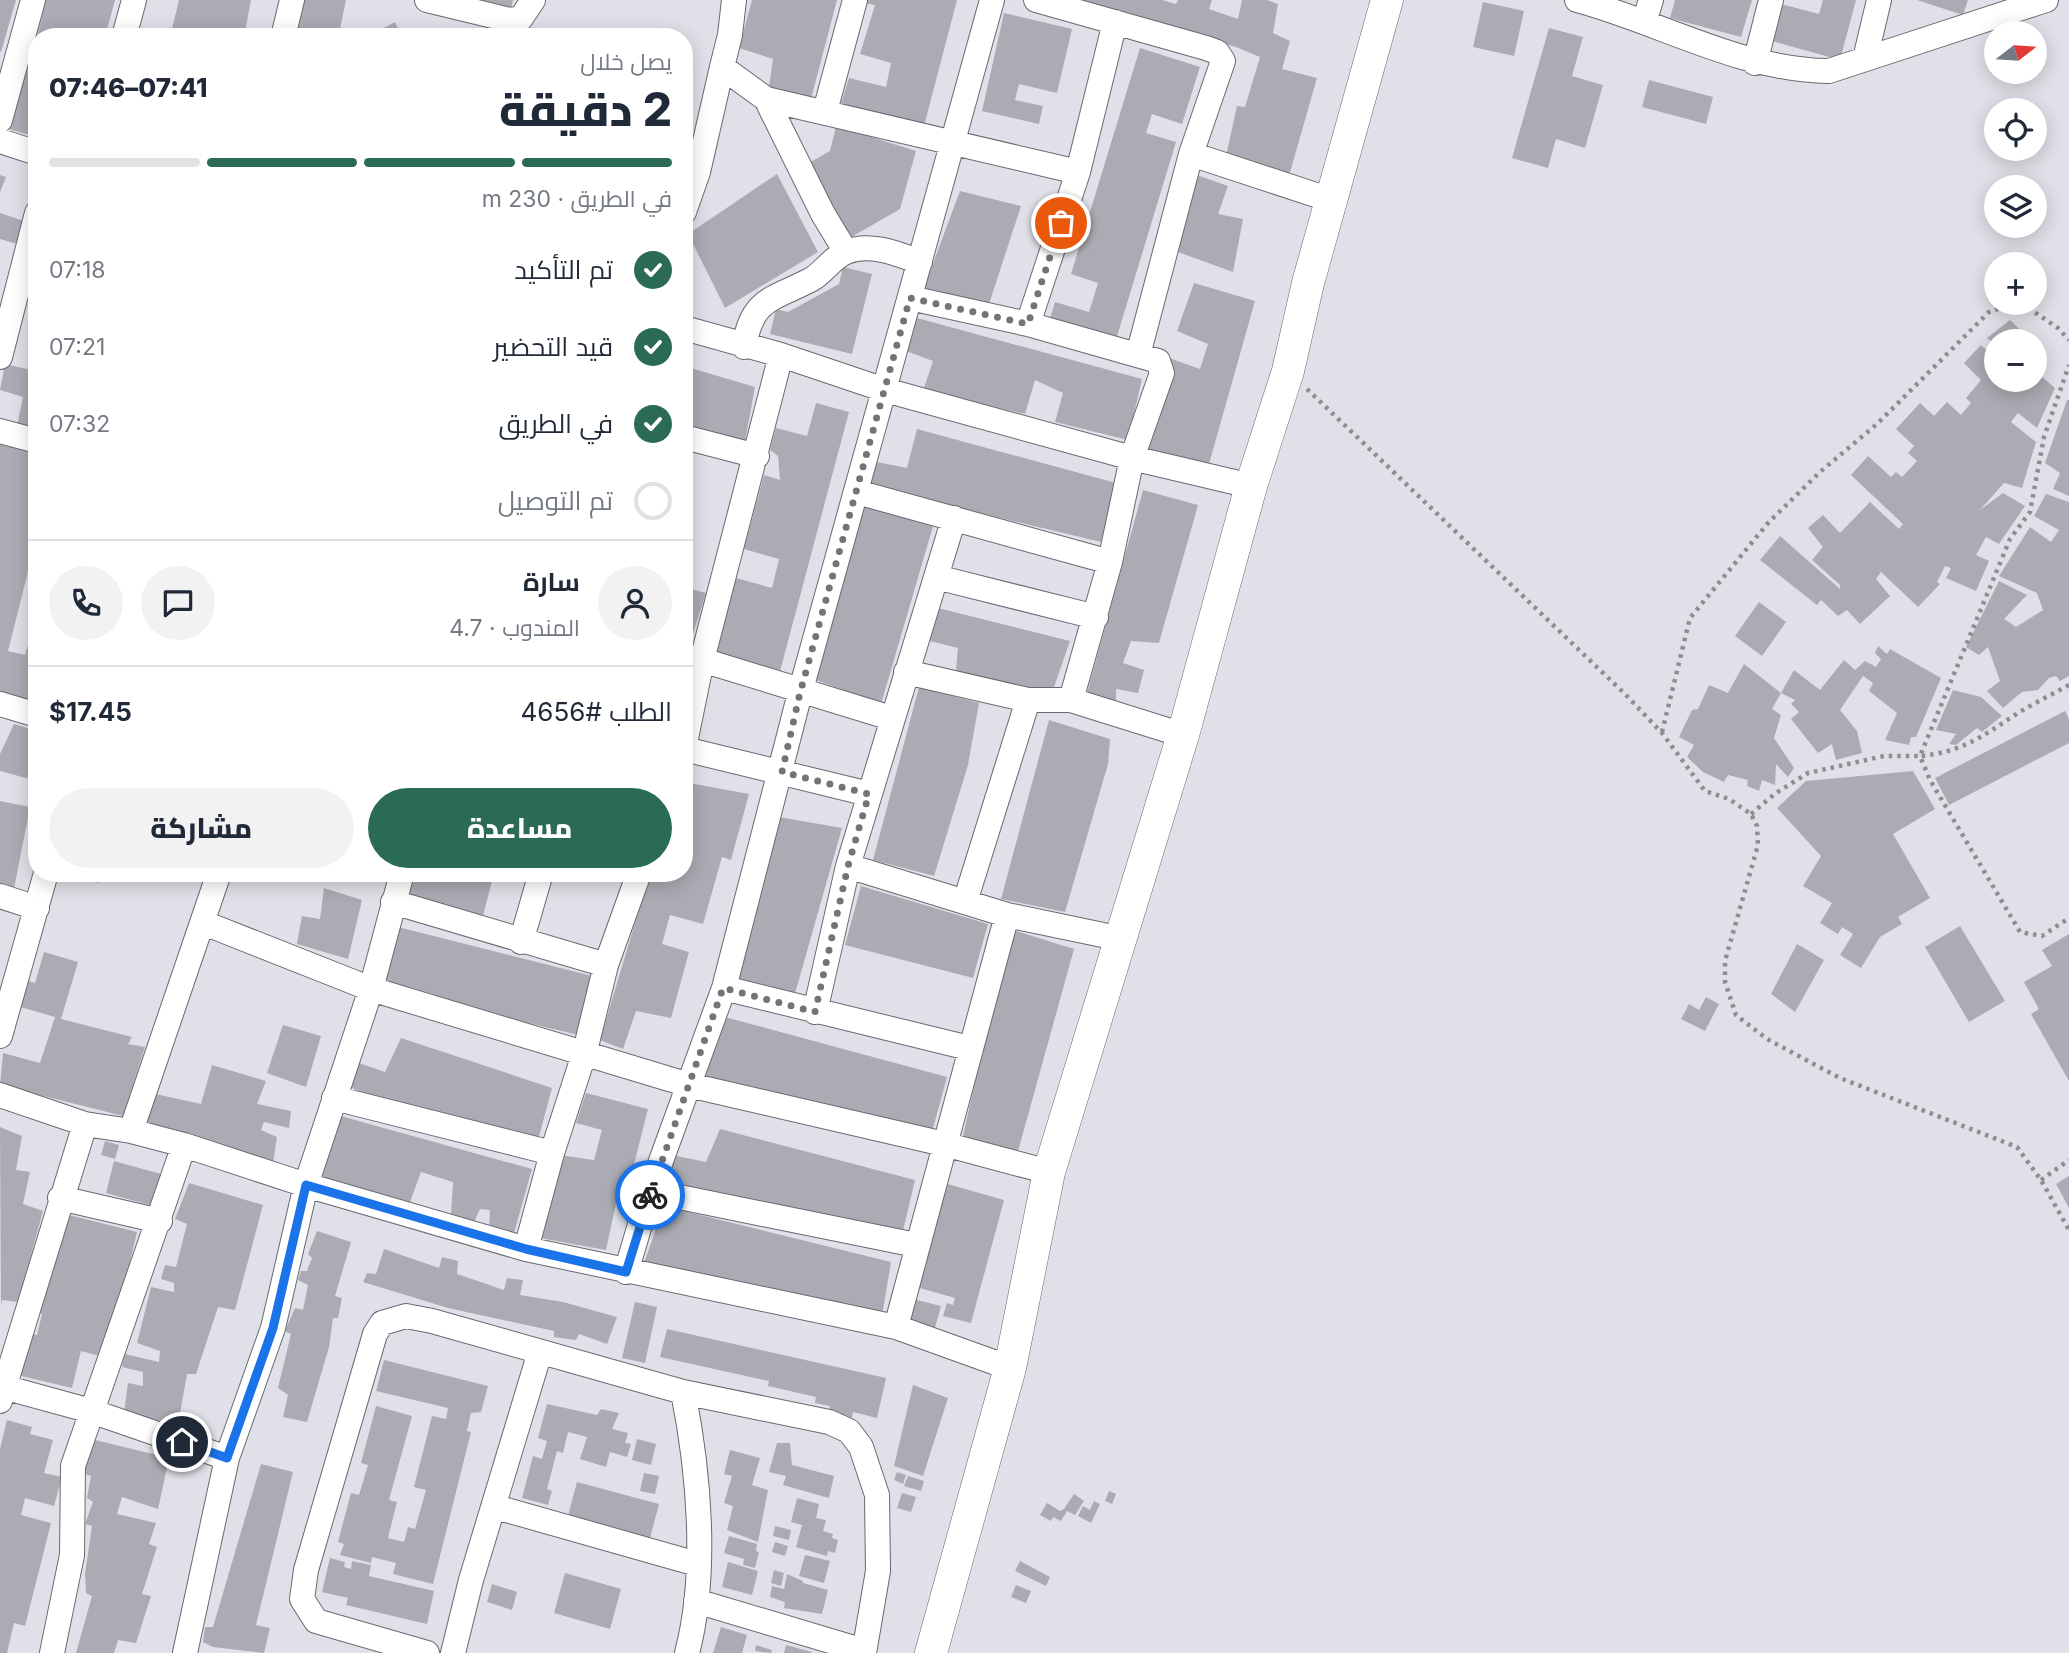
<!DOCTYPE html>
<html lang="ar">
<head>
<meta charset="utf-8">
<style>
  :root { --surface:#fff; --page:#f2f2f3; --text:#1f2937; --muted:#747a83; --line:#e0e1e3; --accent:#2b6a56 }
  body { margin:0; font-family:Inter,Cairo,sans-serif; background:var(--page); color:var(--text); direction:rtl; height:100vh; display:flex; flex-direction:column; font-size:26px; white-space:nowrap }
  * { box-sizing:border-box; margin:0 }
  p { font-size:23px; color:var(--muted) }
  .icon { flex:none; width:38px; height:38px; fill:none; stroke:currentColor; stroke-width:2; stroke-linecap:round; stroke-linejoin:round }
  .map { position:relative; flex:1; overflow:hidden; direction:ltr }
  .side { position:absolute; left:28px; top:28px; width:665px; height:854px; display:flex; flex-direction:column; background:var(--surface); border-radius:28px; box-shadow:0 4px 18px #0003; direction:rtl }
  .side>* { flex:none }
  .needle { width:46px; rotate:73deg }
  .controls { position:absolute; left:1984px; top:21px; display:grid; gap:14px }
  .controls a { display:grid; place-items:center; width:63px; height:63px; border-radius:50%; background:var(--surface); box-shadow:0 4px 18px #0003; font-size:35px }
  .pin { position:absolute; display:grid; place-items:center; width:60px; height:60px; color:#fff; margin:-30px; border:4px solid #fff; border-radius:50%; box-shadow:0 2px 7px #0007 }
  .courier { position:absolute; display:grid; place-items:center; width:70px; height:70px; margin:-35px; border:5px solid #1a73e8; border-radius:50%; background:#fff; color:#222; box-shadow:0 2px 9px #0007 }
  .headline em { font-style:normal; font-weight:800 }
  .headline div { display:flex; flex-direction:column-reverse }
  .headline { display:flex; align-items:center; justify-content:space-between; height:119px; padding:0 21px }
  h1 { font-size:46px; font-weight:800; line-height:52px }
  .bar { display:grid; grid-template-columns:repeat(4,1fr); gap:10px 7px; align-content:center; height:84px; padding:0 21px }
  .bar i { height:9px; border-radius:5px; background:var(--line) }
  .bar .active { background:var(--accent) }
  .bar p { grid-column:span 4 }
  .line { display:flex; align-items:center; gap:18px; padding:0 21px; border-top:2px solid var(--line) }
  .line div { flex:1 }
  .round { display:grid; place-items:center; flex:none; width:74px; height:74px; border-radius:37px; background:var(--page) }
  ol { padding:0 21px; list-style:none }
  li { display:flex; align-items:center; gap:21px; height:77px }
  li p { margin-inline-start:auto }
  li .icon { padding:7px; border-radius:50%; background:var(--accent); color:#fff; stroke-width:4 }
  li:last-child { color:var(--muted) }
  li i { width:38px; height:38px; border:4px solid var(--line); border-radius:50% }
  .primary-button { display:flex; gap:14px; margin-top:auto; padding:14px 21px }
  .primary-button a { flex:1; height:80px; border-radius:42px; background:var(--accent); color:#fff; font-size:28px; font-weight:800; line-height:80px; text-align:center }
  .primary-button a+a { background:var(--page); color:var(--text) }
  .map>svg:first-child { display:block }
  .building { fill:#abacb3 }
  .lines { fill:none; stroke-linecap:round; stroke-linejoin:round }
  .minor-casing { stroke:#686970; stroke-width:26 }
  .tertiary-casing { stroke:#686970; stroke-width:33 }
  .path { stroke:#8d8d92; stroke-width:4.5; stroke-dasharray:3.5 5; stroke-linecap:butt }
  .minor { stroke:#fff; stroke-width:24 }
  .tertiary { stroke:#fff; stroke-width:32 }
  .done { stroke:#737478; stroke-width:7; stroke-dasharray:0 12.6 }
  .route { stroke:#1a73e8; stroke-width:9 }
</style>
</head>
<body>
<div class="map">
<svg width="2069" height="1653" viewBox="0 0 2069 1653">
  <rect width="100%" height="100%" fill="#e0e1e8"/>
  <!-- building -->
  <path class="building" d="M0,0h16l-15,52h-1z
    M46,0h69l-10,37h-68z
    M179,0h72l-7,37h-74z
    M303,0h43l-6,29 2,8h-47z
    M478,0h35l-2,9z
    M752,0h85l-26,99 -42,-12 4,-28 -34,-11z
    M864,0h93l-33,126 -84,-20 9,-28 37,9 5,-24 -31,-9 15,-49 -12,-2z
    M1067,0h95l14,4 2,-4h34l-3,9 29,10 4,-19h25l11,4 -5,29 17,8 -8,28 35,9 -28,98 -63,-20 11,-50 8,1 15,-50 -24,-10z
    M1675,0h77l-11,37 -71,-19z
    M1823,0h33l-16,60 -68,-19 9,-37 38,10z
    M1917,0h51l-5,15z
    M1483,2l41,9 -10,45 -41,-9z
    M1004,13l68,16 -15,64 -38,-9 -4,16 28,6 -4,18 -57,-13z
    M395,22l7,15h-35z
    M1549,28l34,9 -11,39 31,9 -18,63 -29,-9 -8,29 -36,-10z
    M1140,48l60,19 -18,57 -30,-10 -6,19 30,9 -61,201 -66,-21 6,-20 34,10 9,-29 -27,-9z
    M23,66l14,4v67l-32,-9z
    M1649,80l64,17 -7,27 -64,-17z
    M836,126l80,25 -16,58 -52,30 -41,-75 23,-13z
    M777,174l41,78 -93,56 -37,-74z
    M1194,174l34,12 -10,28 25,5 -10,53 -66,-24z
    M0,175l6,2 -6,15z
    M960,191l61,15 -33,101 -65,-17z
    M0,213l24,8 -7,23 -17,-5z
    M843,267l29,7 -20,80 -82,-20 6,-25 12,3 51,-28z
    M1194,283l61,18 -46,163 -66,-14 26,-92 31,11 8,-25 -31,-13z
    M917,318l225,61 -14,61 -73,-18 8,-29 -28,-13 -10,34 -102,-23 10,-30 -27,-10z
    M2010,320l22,21h-35v5l-10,-8z
    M1981,345l16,15v20h38v-35l11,10 -7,7 6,7 -4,7 14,12 -18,40 -19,-15 -7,9 25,20 -14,46 -18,-5 -24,27 23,-17 22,13 -26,38 -13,-7 -10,18 13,6 -13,30 -30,-13 5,-10 -6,-2 -8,16 3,2 -22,23 -37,-35 -5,7 14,17 -30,28 -13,-14 -9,6 -17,-16 -4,5 -57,-45 20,-24 60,53v-4l-28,-25 11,-13 -15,-19 15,-13 17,18 30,-31 29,27 4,-5 -52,-49 17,-19 23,21 5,-5 6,5 15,-16 -9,-8 6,-7 -18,-17 24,-26 14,13 13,-14 14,13 10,-12 -5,-5 15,-18 -17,-17z
    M5,364l31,7 -6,23 7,2v36l-20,-6 6,-29 -23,-7z
    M684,366l71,21 -10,54 -61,-13z
    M2067,400h2v96l-16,-7 7,-16 -15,-10z
    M816,403l33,9 -70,263 -71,-19 14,-25 14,-53 36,10 7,-29 -35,-10 20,-74 16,5 -2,-24 -8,-6 6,-22 31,8z
    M917,429l199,54 -15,59 -236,-56 7,-25 35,7z
    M0,437l37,10v62l-4,13 4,1v13l-29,115 17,4 7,-25 5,1v72l-37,-9z
    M1143,490l55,15 -39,138 -28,-2 -8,22 21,7 -6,23 -22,-4v14l-29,-10z
    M2046,494l23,8v174l-9,5 -4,-5 -7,2 -11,12 -16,2 -19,16 -16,-17 13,-10 -12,-34 -9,8 -13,-8 33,-66 28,14 -23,24 12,8 27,-17 -6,-17 -38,-17 31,-49 21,15 8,-12 -25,-14z
    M864,506l70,17 -53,181 -65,-24z
    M684,587l22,6 -21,65h-1z
    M1759,602l27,20 -24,34 -27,-20z
    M934,607l136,34 -18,52 -96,-22 2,-23 -32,-8z
    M1878,646l9,8 3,-5 51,29 -25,59h-5l-2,8 -24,-5 12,-27 -28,-22 4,-8 -10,-7 -23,34 17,21 5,22 -26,7 -4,-16 -14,9 -27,-34 8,-7 -8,-8 4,-4 -14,-7 13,-23 26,20 24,-30 11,10 10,-9 11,6 5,-8 -6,-6z
    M1744,664l37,29 -9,16 9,6 -7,23 20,30 -6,9 -12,-13 -1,21 -13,-5 -3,11 -12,-5 1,-6 -20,-5 -4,7 -21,-10 -16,-15 7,-12 -15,-8 13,-27 6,-1 11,-24 19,8z
    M919,687l60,16 -11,62 -34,111 -61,-16z
    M1953,690l28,7 21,19 -20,16 -5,-4 -21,17 -7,-1 7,-10 -20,-4z
    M2065,711l4,8v24l-120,62 -14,-27z
    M1049,720l61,19 -2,25 -43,148 -64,-13z
    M14,724l23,7v50l-37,-10v-17z
    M1913,771l22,38 -42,25 37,64 -32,19 4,7 -22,13 -19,31 -21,-13 13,-21 -11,-7 -4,7 -18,-11 12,-20 -29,-17 18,-30 -44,-48 29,-27z
    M684,782l65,12 -18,66 -9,-3 -19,67 -33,-9 -8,29 27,8 -18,66 -35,-7 -13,38 -23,-9 50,-167h34z
    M0,801l30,6 -16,82 -14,-3z
    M779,817l63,11 -48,169 -60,-14z
    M69,873h33l-4,10z
    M301,873h29l-2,9z
    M411,873h83l-11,43 -78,-20z
    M861,886l127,38 -15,54 -128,-33z
    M324,888l38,12 -14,59 -51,-15 5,-28 18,3z
    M394,926l198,50 -14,59 -140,-34 -2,-6 -30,-9 -2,6 -23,-9z
    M1960,926l45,75 -36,21 -44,-75z
    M1016,931l58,18 -57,206 -54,-19 28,-125z
    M2069,934v147l-38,-67 8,-5 -15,-27 28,-16 -10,-16z
    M1797,944l27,16 -29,52 -24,-18z
    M44,952l34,10 -17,57 71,18 -4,7 17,3 -22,69 -123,-31 3,-32 37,10 15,-46 -38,-11 8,-26 10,3z
    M1706,997l13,7 -14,27 -24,-12 8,-15 10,6z
    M721,1016l226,61 -15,55 -233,-53z
    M283,1025l38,11 -15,51 -39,-14z
    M401,1038l151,50 -15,56 -130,-34 -58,-23 7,-25 29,10z
    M212,1065l54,16 -9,23 34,7 -2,17 -25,-6 -3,8 16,7 -4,26 -130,-37 8,-33 50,11z
    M586,1093l62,16 -22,87 -8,-2 -12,56 -66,-12 19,-83 35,5 8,-30 -26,-7z
    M337,1115l195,54 -18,64 -25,-5 1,-18 -10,-1 -6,13 -23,-8 2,-32 -32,-10 -12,33 -87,-28z
    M0,1127l22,9 -6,34 14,2 -7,32 20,7 -25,91 -16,-2 -1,6z
    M720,1129l195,51 -13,55 -238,-51 8,-29 34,7z
    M105,1141l14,4 -4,14 -14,-4z
    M114,1161l47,13 -8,32 -47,-13z
    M2069,1176v32l-13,-24z
    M189,1183l74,22 -28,105 -17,-3 -22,67h-9l-9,51 -54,-12 4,-30 15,3v-14l-21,-5 3,-13 34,8 1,-11 -23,-8 14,-56 23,5v-9l-13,-4 4,-14 11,2 11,-43 -12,-5z
    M944,1183l60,17 -33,123 -28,-7 4,-13 6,2 2,-7 -39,-11z
    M664,1206l227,56 -9,54 -238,-53z
    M61,1213l76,19 -30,126 -26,-7 -9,37 -55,-13 10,-43 10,3 5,-21 -5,-4z
    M317,1231l34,11 -16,54 7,2 -4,20h-5l-4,29 -22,75 -24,-5 5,-22 -10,-7 13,-54 -6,-3 10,-23 8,2 5,-25 -10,-5 3,-9h6l5,-13 -4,-4z
    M384,1249l55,19 3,-11 16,4 -1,13 47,16 3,-12 16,2 -3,15 43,7 54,15 -10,27 -28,-10 -3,6 -22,-3v-6l-106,-23 -85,-26 4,-9 9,1z
    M909,1298l32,8 -7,25 -32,-9z
    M635,1302l22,5 -12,56 -23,-5z
    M667,1329l219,49 -9,40 -24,-6 -1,6 -23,-5 1,-7 -15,-3 1,-6 -48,-11 1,-5 -109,-24z
    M384,1360l104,26 -7,26 -10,1 -4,18 4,1 -38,152 -40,-10 3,-11 -24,-6 -1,6 -31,-8 4,-11 -6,-2 13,-49 8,2 9,-30 -7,-2 15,-57 36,10 -23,84 8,2 -9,36 16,4 4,-15 7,2 11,-39 -12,-3 18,-71 14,3 2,-11 -72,-17z
    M913,1385l35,13 -25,78 -29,-10z
    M547,1404l50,11 4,-6 18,4 -7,16 16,4 -3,10 6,1 -4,13 -17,-5 -4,15 -26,-8 7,-22 -19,-5 -5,21 -6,-2 -10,38 5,2 -4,14 -26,-7 11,-42 9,3 5,-18 -9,-3z
    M7,1420l25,7 -2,7 23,6 -9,33 18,4 -8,29 -29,-8 -4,17 30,8 -26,103 -11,-3 -7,30h-7v-204z
    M87,1438l82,20 -11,51 -36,-12 -5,17 39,9 -7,21 8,3 -15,47 9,2 -15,47 -18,-3 -4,13h-38l16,-57 -6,-3 -1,-19 7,-48 -7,-2 8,-22 -6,-4 4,-22 -11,-4z
    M637,1439l19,5 -5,21 -19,-5z
    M777,1443h13l2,22 42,11 -5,22 -46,-13 3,-9 -17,-4z
    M730,1450l30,8 -8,27 16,5 -10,52 -31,-12 6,-24 -9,-3 8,-27 -8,-2z
    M261,1464l32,8 -37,153 14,3 -6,25 -51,-6 -10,-5 2,-15h8z
    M897,1472l9,3 -3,9 -9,-4z
    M644,1473l15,3 -4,18 -15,-3z
    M908,1476l16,5 -3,10 -17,-5z
    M577,1482l82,22 -9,34 -82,-22z
    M1109,1491l7,3 -4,10 -7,-3z
    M902,1493l14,4 -5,15 -14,-4z
    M1074,1494l10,7 -9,14 -8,-4 -6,10 -8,-4 -2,4 -11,-6 7,-12 13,8 4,-2z
    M797,1498l22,6 -3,14 10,2 -3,11 10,3 -1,4 6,2 -3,13 -7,-2 -1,5 -31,-9 6,-22 -11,-3z
    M1094,1501l6,3 -9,19 -13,-7 5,-10 7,4z
    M775,1526l16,4 -2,10 -16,-4z
    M729,1536l28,8 -1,7 3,1 -4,16 -12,-3 1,-6 -20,-6z
    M775,1542l13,4 -3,10 -13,-4z
    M805,1555l25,6 -6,22 -25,-7z
    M330,1558l15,4 -1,5 7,2 1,-8 19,4 -2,11 65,15 -7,33 -81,-19 2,-7 -26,-6z
    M1020,1561l30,16 -4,9 -31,-15z
    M728,1562l30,9 -6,24 -30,-8z
    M774,1570l10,3 -3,13 -10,-3z
    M565,1573l56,16 -11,40 -56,-16z
    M787,1574l16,7v2l25,7 -6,24 -38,-6 1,-6 -15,-5 2,-11 12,3z
    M492,1584l25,8 -5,18 -25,-8z
    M1016,1585l15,6 -5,12 -15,-6z
    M721,1627l26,8 -5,18h-29z
    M756,1645l16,5 -1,3 -16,-2z
    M786,1645l26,7v1h-28z"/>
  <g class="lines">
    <defs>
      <path id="minor" d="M427,0l83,20 11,-2 12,-18
        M734,0l-4,35 -8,32 44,32 312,73
        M1036,0l170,48 11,4 6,9 -32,93 -53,201
        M1577,0c85,23 163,70 252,71l217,-71
        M1644,22l7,-22
        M124,37l10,-37
        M283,37l9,-37
        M1865,59l14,-59
        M1755,63l16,-63
        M766,99l57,115 23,38
        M825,111l30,-111
        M0,120l33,-120
        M0,141l37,12
        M1191,154l140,46
        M684,212l14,-40 24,-105
        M910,298l118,26 130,37 4,12 -30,85 -22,104 -39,138
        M1028,324l50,-152 37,-150
        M684,328l97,27 104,35 247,68 119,28
        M744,347c8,-50 29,-47 68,-68 12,-7 21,-22 34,-27 24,-10 52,2 74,10
        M0,357l37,-144
        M0,431l37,10
        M684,437l73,19
        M857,492l253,70
        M936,577l160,40
        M702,660l189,58
        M906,672l122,28h43l112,35
        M0,704l37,11
        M684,748l18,-88 79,-305
        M684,749l185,45
        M848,866l159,49 115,24
        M0,896l37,12
        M393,902l213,63
        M965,902l63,-202
        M204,923l167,66 318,96 255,59 105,28
        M521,942l20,-69
        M724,988l245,60
        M815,1012l33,-146 106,-348
        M0,1036l46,-163
        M0,1095l85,29 46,7 53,14 122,40 220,64 370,78 114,41
        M334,1098l218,55
        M131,1131l88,-258
        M650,1191l266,54
        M60,1198l100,23
        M526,1249l26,-96 33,-102 21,-86 33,-92
        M626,1272l24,-81 74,-203 76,-295 192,-693
        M896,1327l111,-412
        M0,1386l91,25 136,47
        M683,1392c16,80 25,181 4,261
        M0,1401l85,-277
        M496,1507l201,57
        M696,1601l168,50
        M52,1653l20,-98 1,-89 111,-321
        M185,1653l42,-195 46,-130 33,-143 65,-196 31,-116
        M427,1653l-111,-32 -14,-22 4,-29 69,-236 7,-11 24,-7 26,5 251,71 146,30 20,9 12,16 16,48 1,76 -14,82
        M453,1653l18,-73 69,-228"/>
      <path id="tertiary" d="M931,1653l79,-285 39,-196 134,-437 68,-249 37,-115 20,-88 79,-283"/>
    </defs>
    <!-- minor casing -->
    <use href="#minor" class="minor-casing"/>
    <!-- tertiary casing -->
    <use href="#tertiary" class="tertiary-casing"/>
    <!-- path -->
    <path class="path" d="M2021,303l37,25 11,12
      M1307,389l318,305 37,39 43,58 24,8 22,15 6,12 1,19 -33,116v21l11,33 31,24 73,39 177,69 24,33 28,50
      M2069,685c-18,10 -37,19 -54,30 -34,22 -53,37 -95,41l10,24 90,152 22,4 27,-18
      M1662,732l28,-114 78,-95 52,-51 57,-48 112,-112 26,-9
      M1751,814l25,-21 32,-20 76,-17h36l90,-217 20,-27 14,-75 25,-72
      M2041,1180l28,-20"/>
    <!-- minor -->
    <use href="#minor" class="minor"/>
    <!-- tertiary -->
    <use href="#tertiary" class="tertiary"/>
  </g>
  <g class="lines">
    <!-- done -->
    <path class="done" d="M650,1195l73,-207 92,24 33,-146 21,-72 -87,-22 18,-79 110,-395 118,26 33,-101"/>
    <!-- route -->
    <path class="route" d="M182,1442l45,16 46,-130 33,-143 220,64 100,23 24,-77"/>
  </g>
</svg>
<div class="controls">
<a><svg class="needle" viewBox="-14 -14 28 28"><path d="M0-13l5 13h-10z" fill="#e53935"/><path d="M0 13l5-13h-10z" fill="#747a83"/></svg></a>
<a><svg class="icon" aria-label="locate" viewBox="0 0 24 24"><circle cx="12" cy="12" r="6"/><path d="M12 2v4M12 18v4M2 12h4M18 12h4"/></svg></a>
<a><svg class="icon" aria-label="layers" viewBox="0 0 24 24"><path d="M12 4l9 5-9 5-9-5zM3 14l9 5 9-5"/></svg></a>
<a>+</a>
<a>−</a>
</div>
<div class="pin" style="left:1061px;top:223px;background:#ea580c"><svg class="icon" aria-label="bag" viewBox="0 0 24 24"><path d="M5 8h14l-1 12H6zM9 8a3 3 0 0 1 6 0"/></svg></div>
<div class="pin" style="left:182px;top:1442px;background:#1f2937"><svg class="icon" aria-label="home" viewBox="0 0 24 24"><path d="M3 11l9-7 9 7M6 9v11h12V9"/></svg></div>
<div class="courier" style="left:650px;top:1195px"><svg class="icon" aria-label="bike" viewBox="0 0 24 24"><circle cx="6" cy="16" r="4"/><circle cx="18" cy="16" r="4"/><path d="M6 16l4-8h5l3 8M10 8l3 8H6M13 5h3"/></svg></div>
<section class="side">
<div class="headline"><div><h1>2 دقيقة</h1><p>يصل خلال</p></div><em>07:41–07:46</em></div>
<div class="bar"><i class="active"></i><i class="active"></i><i class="active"></i><i></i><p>في الطريق · 230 m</p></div>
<ol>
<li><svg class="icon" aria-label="check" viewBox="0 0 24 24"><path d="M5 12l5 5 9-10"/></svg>تم التأكيد<p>07:18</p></li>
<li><svg class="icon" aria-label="check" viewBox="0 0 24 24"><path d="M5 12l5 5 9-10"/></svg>قيد التحضير<p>07:21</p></li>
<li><svg class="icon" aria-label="check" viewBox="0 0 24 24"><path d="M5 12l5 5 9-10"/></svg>في الطريق<p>07:32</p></li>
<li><i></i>تم التوصيل</li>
</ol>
<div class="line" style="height:126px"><a class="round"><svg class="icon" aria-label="person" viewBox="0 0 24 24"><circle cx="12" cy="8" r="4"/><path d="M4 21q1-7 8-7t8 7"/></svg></a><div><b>سارة</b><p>المندوب · 4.7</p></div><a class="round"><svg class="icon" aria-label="chat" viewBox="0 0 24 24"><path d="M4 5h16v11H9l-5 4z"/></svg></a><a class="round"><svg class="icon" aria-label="phone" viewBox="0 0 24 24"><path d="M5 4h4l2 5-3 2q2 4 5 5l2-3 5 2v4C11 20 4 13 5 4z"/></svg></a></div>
<div class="line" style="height:91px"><div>الطلب #4656</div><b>$17.45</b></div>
<div class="primary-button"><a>مساعدة</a><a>مشاركة</a></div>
</section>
</div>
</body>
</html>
